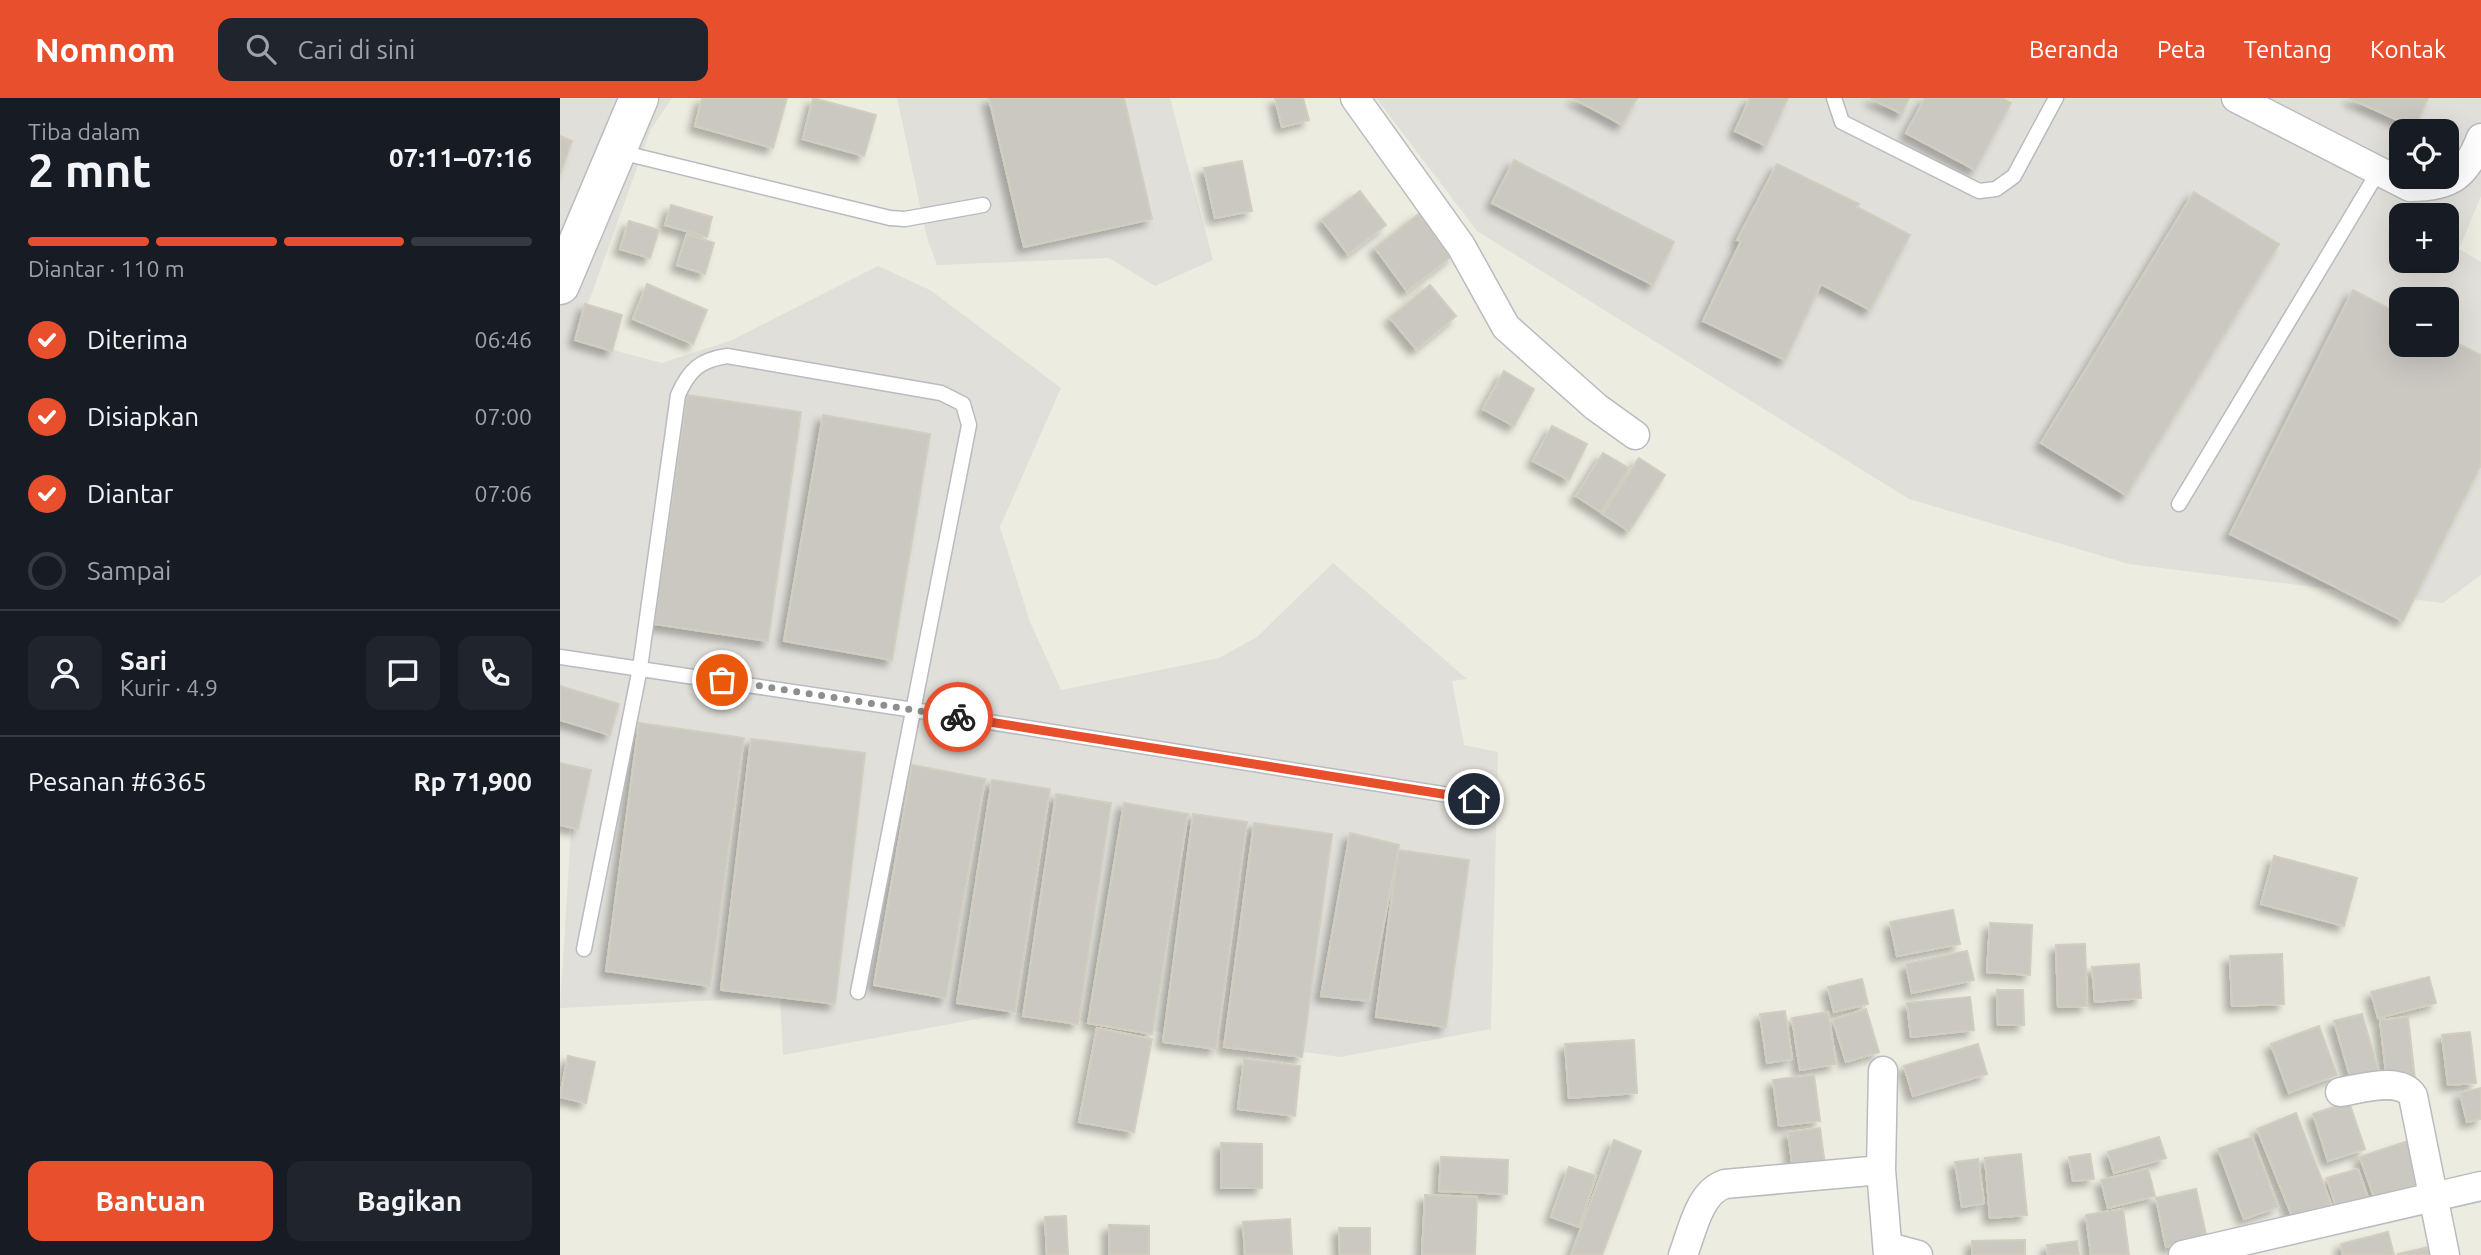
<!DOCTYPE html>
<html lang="id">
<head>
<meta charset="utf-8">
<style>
  :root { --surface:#171b24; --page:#20242c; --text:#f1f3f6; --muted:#9ea1a6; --line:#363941; --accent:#e84f2c }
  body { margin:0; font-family:Ubuntu,sans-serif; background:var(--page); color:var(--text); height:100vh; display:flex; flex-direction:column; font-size:26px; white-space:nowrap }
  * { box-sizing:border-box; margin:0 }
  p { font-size:23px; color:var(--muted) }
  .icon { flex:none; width:38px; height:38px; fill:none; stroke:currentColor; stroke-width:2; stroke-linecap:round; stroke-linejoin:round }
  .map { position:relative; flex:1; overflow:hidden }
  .details { display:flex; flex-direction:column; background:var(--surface); width:560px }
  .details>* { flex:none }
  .fabs { position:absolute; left:1829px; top:21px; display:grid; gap:14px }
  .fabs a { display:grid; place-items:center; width:70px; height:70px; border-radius:14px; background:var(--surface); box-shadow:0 7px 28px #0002; font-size:35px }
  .pin { position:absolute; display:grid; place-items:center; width:60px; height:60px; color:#fff; margin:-30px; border:4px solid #fff; border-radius:50%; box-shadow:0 2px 7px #0007 }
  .courier { position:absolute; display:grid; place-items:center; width:70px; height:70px; margin:-35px; border:5px solid #e84f2c; border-radius:50%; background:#fff; color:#222; box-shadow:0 2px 9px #0007 }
  .head em { font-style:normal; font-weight:600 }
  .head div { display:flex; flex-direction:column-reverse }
  .head { display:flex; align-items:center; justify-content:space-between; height:119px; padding:0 28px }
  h1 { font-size:46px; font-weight:600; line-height:52px }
  .bar { display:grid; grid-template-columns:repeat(4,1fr); gap:10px 7px; align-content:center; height:84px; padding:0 28px }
  .bar i { height:9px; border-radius:5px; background:var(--line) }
  .bar .on { background:var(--accent) }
  .bar p { grid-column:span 4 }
  .line { display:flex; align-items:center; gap:18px; padding:0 28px; border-top:2px solid var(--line) }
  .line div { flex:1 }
  .round { display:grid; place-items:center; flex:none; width:74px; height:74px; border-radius:14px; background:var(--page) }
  ol { padding:0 28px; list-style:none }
  li { display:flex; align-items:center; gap:21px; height:77px }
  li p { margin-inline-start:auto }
  li .icon { padding:7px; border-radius:50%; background:var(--accent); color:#fff; stroke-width:4 }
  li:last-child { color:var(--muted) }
  li i { width:38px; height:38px; border:4px solid var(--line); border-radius:50% }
  .primary-button { display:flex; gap:14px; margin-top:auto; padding:14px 28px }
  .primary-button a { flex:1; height:80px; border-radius:14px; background:var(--accent); color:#fff; font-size:28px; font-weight:600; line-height:80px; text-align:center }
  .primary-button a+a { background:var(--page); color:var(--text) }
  header { display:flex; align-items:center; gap:42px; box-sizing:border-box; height:98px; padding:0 35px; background:var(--accent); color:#fff }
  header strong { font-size:33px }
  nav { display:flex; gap:38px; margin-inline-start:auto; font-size:24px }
  .search { width:490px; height:63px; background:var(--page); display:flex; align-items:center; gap:18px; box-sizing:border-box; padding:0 24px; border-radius:14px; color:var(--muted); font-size:26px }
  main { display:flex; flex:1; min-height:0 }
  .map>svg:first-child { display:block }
  .industrial { fill:#e0dfd9; fill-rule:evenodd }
  .building { fill:#cac8c1; stroke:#d1cec0; stroke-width:2; filter:url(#shadow) }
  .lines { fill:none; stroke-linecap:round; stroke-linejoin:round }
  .lane-casing { stroke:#b9bbc0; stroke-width:17 }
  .street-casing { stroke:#b9bbc0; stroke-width:31 }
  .secondary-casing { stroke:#babcc3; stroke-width:41 }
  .lane { stroke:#fff; stroke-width:14 }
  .street { stroke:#fff; stroke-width:28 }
  .secondary { stroke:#fff; stroke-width:38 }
  .done { stroke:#8d8f8e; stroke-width:7; stroke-dasharray:0 12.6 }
  .route { stroke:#e84f2c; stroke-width:9 }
</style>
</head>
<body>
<header>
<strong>Nomnom</strong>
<div class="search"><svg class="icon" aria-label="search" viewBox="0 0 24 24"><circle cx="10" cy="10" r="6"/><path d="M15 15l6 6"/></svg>Cari di sini</div>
<nav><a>Beranda</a><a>Peta</a><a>Tentang</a><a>Kontak</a></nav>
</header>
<main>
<section class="details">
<div class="head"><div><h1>2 mnt</h1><p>Tiba dalam</p></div><em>07:11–07:16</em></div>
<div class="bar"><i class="on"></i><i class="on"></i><i class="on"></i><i></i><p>Diantar · 110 m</p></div>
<ol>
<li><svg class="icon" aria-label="check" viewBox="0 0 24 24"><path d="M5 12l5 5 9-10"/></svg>Diterima<p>06:46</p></li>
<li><svg class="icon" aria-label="check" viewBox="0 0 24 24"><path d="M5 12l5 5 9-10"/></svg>Disiapkan<p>07:00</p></li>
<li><svg class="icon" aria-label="check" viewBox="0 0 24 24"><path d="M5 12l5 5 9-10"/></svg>Diantar<p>07:06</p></li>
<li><i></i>Sampai</li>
</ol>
<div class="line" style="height:126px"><a class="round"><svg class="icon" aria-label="person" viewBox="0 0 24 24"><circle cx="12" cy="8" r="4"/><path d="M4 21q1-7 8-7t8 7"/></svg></a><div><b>Sari</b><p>Kurir · 4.9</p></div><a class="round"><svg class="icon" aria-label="chat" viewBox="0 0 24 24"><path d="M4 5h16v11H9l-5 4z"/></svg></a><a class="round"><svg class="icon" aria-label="phone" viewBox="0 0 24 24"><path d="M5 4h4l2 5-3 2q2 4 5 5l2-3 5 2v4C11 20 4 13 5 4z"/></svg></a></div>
<div class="line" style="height:91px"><div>Pesanan #6365</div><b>Rp 71,900</b></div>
<div class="primary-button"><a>Bantuan</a><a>Bagikan</a></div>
</section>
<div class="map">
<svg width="1921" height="1157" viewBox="0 0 1921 1157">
  <defs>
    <filter id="shadow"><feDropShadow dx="-6" dy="6" stdDeviation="3.5" flood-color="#0004"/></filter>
  </defs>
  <rect width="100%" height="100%" fill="#edece1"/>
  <!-- industrial -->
  <path class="industrial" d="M0,0h112l-21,31 -76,211 87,23 70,-23 146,-74 52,24 131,98 -61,139 30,95 31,68 158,-32 38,-21 76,-74 134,116 -15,2 12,64 34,7 -7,277 -151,28 -325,-45 -232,43 -3,-58 -220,11 15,-242 -15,-4z
    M337,0h273l43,162 -58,26 -46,-28 -172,7 -10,-27z
    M816,0h1105v98l-22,53 22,13v313l-38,28 -314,-39 -220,-65 -432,-268zM1841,33h45v46h-45zM1841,117h45v46h-45zM1841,201h45v46h-45z"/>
  <!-- building -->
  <path class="building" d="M142,0h85l-14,50 -78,-22z
    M253,0l63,17 -12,41 -61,-17z
    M429,0h135l28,121 -128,28z
    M715,0h28l6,22 -27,7z
    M1013,0h64l-15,27z
    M1190,0h38l-22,48 -31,-15z
    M1310,0h39l-7,16z
    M1365,0h77l9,5 -36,67 -69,-37z
    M1789,0h79l-13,30z
    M0,38l12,5 -12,33z
    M954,62l160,82 -21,43 -161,-82z
    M682,63l10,50 -37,7 -11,-50z
    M1217,66l82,40 -2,3 53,28 -40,75 -49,-26 -36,76 -82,-39 38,-80 -4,-1z
    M800,93l26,34 -38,29 -26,-34z
    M1634,94l85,52 -153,251 -85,-52z
    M111,107l41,12 -5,20 -42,-12z
    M860,115l33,42 -46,36 -32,-43z
    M69,123l30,9 -9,28 -30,-9z
    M127,136l27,9 -9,31 -28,-9z
    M87,186l60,26 -14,34 -60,-25z
    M870,187l26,31 -40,33 -26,-31z
    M1793,192l48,25v30h45v-7l35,17v110l-78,156 -173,-87z
    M25,206l37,11 -10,36 -37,-11z
    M944,273l30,18 -20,37 -31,-17z
    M127,297l114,17 -33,229 -114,-17z
    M263,317l107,19 -38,226 -108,-19z
    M992,328l35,18 -18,36 -36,-19z
    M1043,355l26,15 -28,44 -25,-16z
    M1079,360l26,17 -36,56 -26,-17z
    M0,588l59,18 -9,31 -50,-15z
    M79,625l105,15 -34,248 -104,-15z
    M191,641l114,14 -30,251 -114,-14z
    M0,665l31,7 -13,59 -18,-4z
    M352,667l73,14 -39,219 -72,-13z
    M432,682l58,9 -35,223 -58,-9z
    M496,696l55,9 -33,221 -55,-8z
    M564,705l64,11 -36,220 -64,-11z
    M633,716l54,8 -31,227 -53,-7z
    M694,725l78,11 -30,223 -78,-10z
    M790,735l49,12 -30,156 -48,-5z
    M838,752l71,10 -23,167 -70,-10z
    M1714,758l83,22 -13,48 -83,-22z
    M1393,812l7,34 -63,12 -7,-34z
    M1430,825l42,2 -2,50 -43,-3z
    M1525,846l2,62 -29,1 -2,-62z
    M1407,853l7,29 -62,13 -6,-29z
    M1722,856l2,50 -52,2 -2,-50z
    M1579,866l2,34 -46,4 -3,-35z
    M1869,879l7,26 -58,15 -7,-26z
    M1302,881l6,25 -34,8 -6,-25z
    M1437,892h26l1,35h-26z
    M1410,899l4,33 -63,7 -4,-34z
    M1306,911l13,43 -33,10 -13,-42z
    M1225,913l7,48 -25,4 -7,-49z
    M1268,914l8,52 -36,6 -8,-52z
    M1802,916l18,62 -28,7 -18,-62z
    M1848,919l7,62 -28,3 -7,-62z
    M1759,928l18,49 -48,18 -18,-49z
    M537,930l55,11 -18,93 -55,-10z
    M1910,934l6,51 -28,2 -6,-50z
    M1074,942l3,53 -68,5 -4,-54z
    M1418,946l9,30 -74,22 -9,-30z
    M8,958l27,6 -9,41 -26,-6z
    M684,961l56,7 -5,50 -57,-7z
    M1254,977l6,46 -41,5 -6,-46z
    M1921,990v31l-14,3 -7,-29z
    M1789,1004l16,47 -37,12 -15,-47z
    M1736,1015l36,93 -38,15 -37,-92z
    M1260,1030l6,45 -32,4 -6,-45z
    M1599,1039l7,21 -52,15 -6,-21z
    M1692,1039l26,70 -34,12 -26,-70z
    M1054,1042l27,11 -39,104h-31z
    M1848,1043l15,46 -47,16 -16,-46z
    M661,1045l41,1v44h-41z
    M1461,1056l6,61 -37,3 -5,-60z
    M1530,1056l4,25 -21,2 -4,-24z
    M881,1059l67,3 -1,34 -68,-3z
    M1418,1061l6,44 -22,4 -7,-45z
    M1009,1069l27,9 -17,51 -28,-10z
    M1588,1071l7,27 -47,12 -7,-28z
    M1798,1071l12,35 -32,9 -11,-35z
    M1636,1091l11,50 -41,8 -10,-49z
    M865,1097l52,2 -2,58h-53z
    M1563,1111l6,46h-38l-5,-40z
    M506,1118l2,39h-21l-2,-38z
    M730,1121l2,36h-47l-2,-33z
    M549,1127l40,1v29h-40z
    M779,1130h31v27h-30z
    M1828,1134l6,23h-51l-2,-11z
    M1465,1142v15h-53v-14z
    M1517,1143l2,14h-31l-1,-10z
    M1878,1147l2,10h-41l-1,-1z"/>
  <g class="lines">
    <defs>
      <path id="lane" d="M1274,0l8,24 137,69 17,-2 18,-13 42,-78
        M60,54l270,66 15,1 78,-14
        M1619,406l199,-332
        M0,559l354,53 560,89
        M24,851l56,-281 38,-273c11,-25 22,-35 49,-39l214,37 22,11 6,21 -111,567"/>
      <path id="street" d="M795,0l106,148 45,81 90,80 39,28
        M1676,0l174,89c41,0 56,-11 71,-49
        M1323,973l-2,99 7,85
        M1780,994c21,-3 60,-16 73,4l32,159
        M1329,1149l29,8
        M1123,1157c9,-23 16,-63 42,-71l156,-14
        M1623,1157l298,-69"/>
      <path id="secondary" d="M0,187l79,-187"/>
    </defs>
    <!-- lane casing -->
    <use href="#lane" class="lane-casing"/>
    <!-- street casing -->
    <use href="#street" class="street-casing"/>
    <!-- secondary casing -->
    <use href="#secondary" class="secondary-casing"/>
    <!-- lane -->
    <use href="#lane" class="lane"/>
    <!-- street -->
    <use href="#street" class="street"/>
    <!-- secondary -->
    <use href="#secondary" class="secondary"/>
  </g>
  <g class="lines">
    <!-- done -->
    <path class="done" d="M162,582l236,37"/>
    <!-- route -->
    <path class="route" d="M398,619l516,82"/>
  </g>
</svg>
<div class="fabs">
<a><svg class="icon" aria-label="locate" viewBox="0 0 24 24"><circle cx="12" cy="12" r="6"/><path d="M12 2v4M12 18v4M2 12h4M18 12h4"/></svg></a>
<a>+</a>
<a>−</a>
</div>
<div class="pin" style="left:162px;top:582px;background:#ea580c"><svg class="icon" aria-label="bag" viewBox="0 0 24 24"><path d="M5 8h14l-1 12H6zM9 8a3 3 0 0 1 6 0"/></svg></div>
<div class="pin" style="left:914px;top:701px;background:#1f2937"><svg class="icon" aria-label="home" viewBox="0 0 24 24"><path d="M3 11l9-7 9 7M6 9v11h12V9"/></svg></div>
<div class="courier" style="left:398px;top:619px"><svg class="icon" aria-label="bike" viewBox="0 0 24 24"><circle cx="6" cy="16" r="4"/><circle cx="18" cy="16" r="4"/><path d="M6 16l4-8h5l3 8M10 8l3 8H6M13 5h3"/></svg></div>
</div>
</main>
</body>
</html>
